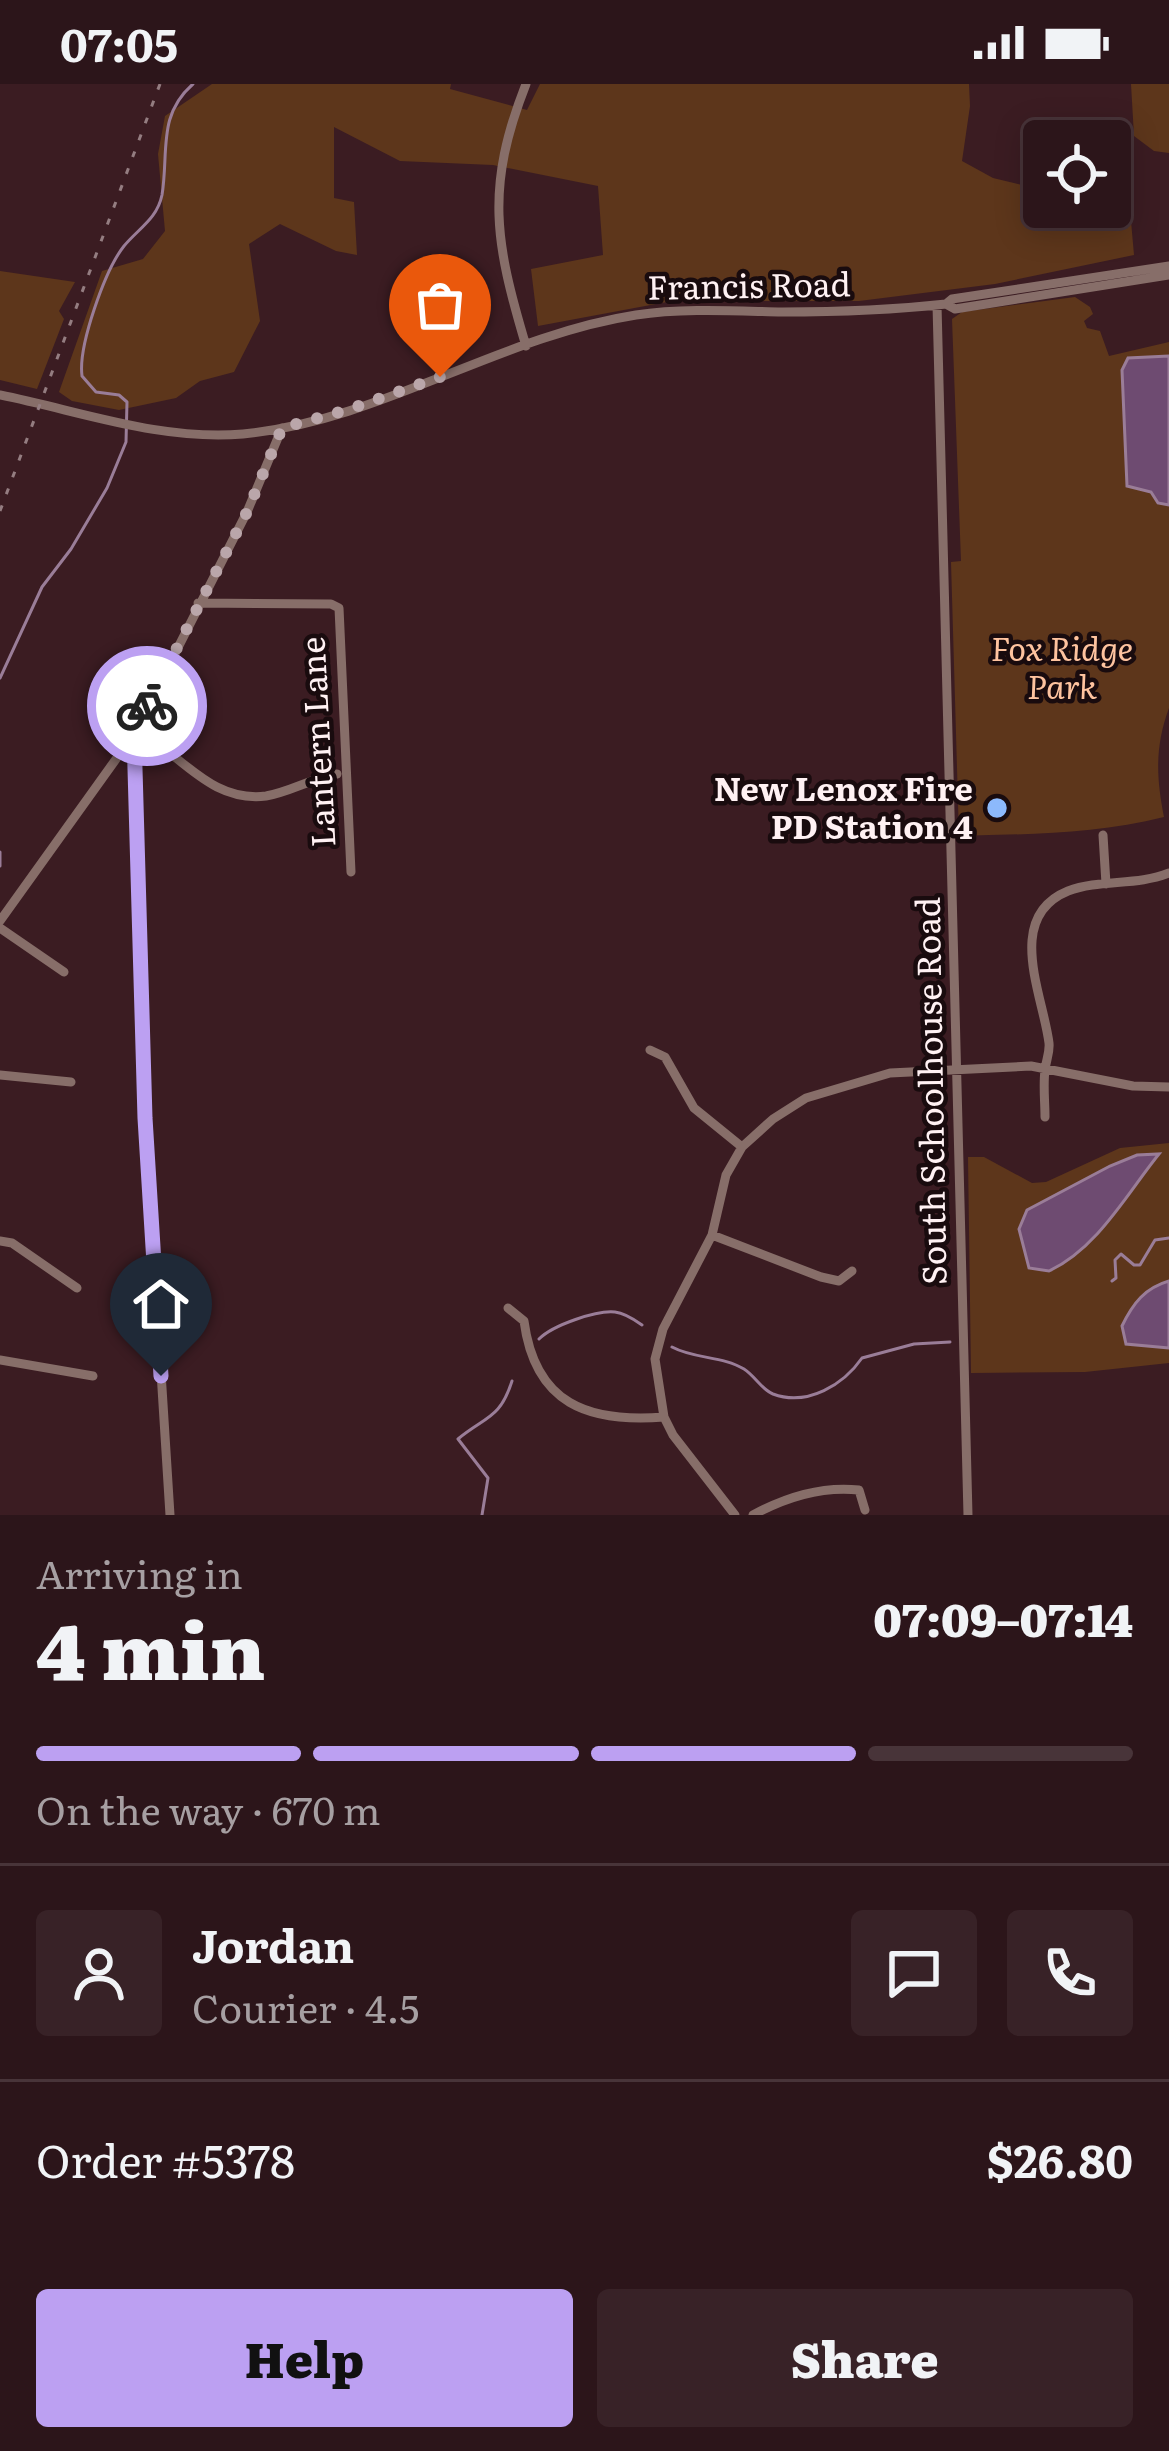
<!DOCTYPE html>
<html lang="en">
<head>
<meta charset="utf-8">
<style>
  :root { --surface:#2c151a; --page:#382227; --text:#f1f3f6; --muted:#a69fa2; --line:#483439; --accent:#bca0f2 }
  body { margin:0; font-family:Literata,serif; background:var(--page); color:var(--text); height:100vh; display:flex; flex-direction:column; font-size:45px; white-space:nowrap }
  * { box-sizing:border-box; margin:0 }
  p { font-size:39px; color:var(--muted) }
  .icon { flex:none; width:66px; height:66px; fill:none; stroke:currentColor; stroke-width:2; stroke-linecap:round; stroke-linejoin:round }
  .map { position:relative; height:1431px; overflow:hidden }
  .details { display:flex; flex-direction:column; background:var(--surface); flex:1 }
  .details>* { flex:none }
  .fabs { position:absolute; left:1023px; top:36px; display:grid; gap:24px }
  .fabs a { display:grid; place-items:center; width:108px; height:108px; border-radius:12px; background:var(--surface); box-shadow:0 6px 30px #0003,0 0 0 3px var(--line); font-size:60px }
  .pin { position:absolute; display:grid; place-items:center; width:102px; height:102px; color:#fff; margin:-123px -51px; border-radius:50% 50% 50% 0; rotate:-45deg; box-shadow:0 0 12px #0007 }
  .pin .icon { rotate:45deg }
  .courier { position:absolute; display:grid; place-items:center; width:120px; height:120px; margin:-60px; border:9px solid #bca0f2; border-radius:50%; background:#fff; color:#222; box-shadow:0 3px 15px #0007 }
  .summary em { font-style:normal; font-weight:800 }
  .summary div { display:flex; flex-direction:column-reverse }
  .summary { display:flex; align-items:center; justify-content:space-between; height:204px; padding:0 36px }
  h1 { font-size:78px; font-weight:800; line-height:90px }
  .bar { display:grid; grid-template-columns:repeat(4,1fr); gap:18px 12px; align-content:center; height:144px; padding:0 36px }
  .bar i { height:15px; border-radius:9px; background:var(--line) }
  .bar .active { background:var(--accent) }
  .bar p { grid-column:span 4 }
  .line { display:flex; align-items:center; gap:30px; padding:0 36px; border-top:3px solid var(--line) }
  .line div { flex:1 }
  .round { display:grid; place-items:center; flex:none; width:126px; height:126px; border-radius:12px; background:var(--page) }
  .primary-button { display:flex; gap:24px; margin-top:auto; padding:24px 36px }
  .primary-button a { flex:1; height:138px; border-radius:12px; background:var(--accent); color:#111; font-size:48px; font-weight:800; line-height:138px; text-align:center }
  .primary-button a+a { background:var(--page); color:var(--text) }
  .status { display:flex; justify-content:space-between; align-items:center; height:84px; padding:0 60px; background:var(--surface); direction:ltr }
  .status svg { height:33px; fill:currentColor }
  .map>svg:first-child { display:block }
  .green { fill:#5d361b }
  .water { fill:#6e4b71; stroke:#9a7d98; stroke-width:3 }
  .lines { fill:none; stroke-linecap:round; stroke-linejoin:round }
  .stream { stroke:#9a7d98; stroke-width:3 }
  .minor { stroke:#876e69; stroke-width:9 }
  .rail { stroke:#947d81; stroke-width:3; stroke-dasharray:6 12; stroke-linecap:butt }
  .done { stroke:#baa6aa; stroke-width:12; stroke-dasharray:0 21.6 }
  .route { stroke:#bca0f2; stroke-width:15 }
  .poi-dot { fill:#8cb9fc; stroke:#190b0e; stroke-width:4.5 }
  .labels { text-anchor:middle; stroke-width:9; stroke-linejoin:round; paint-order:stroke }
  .street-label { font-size:33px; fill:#fff1f3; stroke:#190b0e }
  .park-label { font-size:33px; font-style:italic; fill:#fec39f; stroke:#190b0e }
  .poi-label { font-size:33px; font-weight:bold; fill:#fff1f3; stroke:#190b0e; text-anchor:end }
</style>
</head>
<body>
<div class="status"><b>07:05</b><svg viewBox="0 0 49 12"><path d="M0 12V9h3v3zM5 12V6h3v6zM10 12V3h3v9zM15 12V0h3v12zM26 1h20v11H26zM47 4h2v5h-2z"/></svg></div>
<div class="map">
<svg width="1169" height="1431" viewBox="0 0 1169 1431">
  <rect width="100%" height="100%" fill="#3b1c22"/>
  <!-- green -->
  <path class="green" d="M212,0h239l-1,5 77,21 13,-26h429l1,22 -8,55 31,17 29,7 9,-33 13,-1v56h66v-55l19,2 -17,46 19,21 3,34 -139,29 -136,17h-187l-134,25 -7,-57 72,-14 -5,-69 -105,-21 -93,-4 -66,-34v71l20,4 3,53 -21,-4 -56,-27 -31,20 11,77 -26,51 -34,9 -24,17 -57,12 -47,-9 -13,-9 43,-121 41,-12 22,-28 -7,-77 7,-38z
    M1131,0h38v69l-15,-2 -20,-15z
    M0,187l75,11 -16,29 5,8 -27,70 -37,-9z
    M1075,213l15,10 3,7 -9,7 3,7 13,3 9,25 60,-14v366c-14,38 -13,69 -5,109 -68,17 -135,17 -205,19l-8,-274 10,-1 -9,-242 10,-7z
    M1169,1059v220l-84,9 -114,1 -3,-216h16l48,26 14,-1 74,-34z"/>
  <!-- water -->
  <path class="water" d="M1169,272v149l-11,-2 -7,-11 -24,-6 -5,-116 6,-12z
    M1159,1070c-31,38 -61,94 -110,117l-20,-3 -10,-39 8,-19 83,-44 27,-11z
    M1169,1197v67l-43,-4 -4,-18c11,-23 23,-38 47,-45z"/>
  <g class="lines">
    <!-- stream -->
    <path class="stream" d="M0,594l42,-91 29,-38 36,-61 19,-46 1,-40 -8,-7 -23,-3 -14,-16c-4,-30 23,-106 42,-130 15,-18 33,-27 38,-51 7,-42 -5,-80 31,-111
      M0,768v14
      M1112,1197l4,-3 -1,-18 6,-6 13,11h6l15,-25 14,-2
      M539,1255c14,-14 58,-29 76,-27 10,1 20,8 27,13
      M672,1263c22,12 51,9 72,22 11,7 17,20 29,25 35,13 71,-10 89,-36l52,-14 36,-2
      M482,1431l6,-37 -30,-39c28,-23 42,-20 54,-58"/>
    <!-- minor -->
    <path class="minor" d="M946,220l6,-5 217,-33
      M937,221l31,1210
      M526,262c-31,-104 -41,-158 0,-262
      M0,311c80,16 160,46 243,39 137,-13 257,-98 393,-119 48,-7 98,-4 146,-3 55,0 110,-2 164,-8l9,5 214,-34
      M198,519l133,1 8,4 12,264
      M136,646c44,22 73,73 130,66 24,-4 46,-18 71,-22
      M134,650l11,384 25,397
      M1103,751l3,49
      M0,837l134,-187 113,-222 35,-84
      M0,844l64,44
      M650,966l15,7 29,51 48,39
      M0,991l71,7
      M1045,1033c0,-15 -2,-32 0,-47 1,-10 5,-17 4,-27 -6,-48 -45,-126 19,-152 32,-12 69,-5 101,-18
      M712,1151l109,42 18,4 13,-10
      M0,1157l12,2 65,45
      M508,1224l16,13c11,83 64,102 140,96
      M0,1276l93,16
      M735,1431l-62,-80 -9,-18 -9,-58 8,-30 49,-94 14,-60 16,-28 31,-28 33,-21 84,-25 141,-7 102,20 36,1
      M753,1431c33,-18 69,-29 106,-25l6,20"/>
    <!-- rail -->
    <path class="rail" d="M0,427l160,-427"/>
  </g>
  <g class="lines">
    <!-- done -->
    <path class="done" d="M147,622l100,-194 35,-84 65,-18 93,-33"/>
    <!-- route -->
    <path class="route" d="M147,622l-13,28 11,384 16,258"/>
  </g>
  <!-- markers -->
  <circle class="poi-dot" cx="997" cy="724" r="12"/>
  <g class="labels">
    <!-- street labels -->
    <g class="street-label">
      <text transform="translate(749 202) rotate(-1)" y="12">Francis Road</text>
      <text transform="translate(318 658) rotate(-93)" y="12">Lantern Lane</text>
      <text transform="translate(931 1007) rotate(-91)" y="12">South Schoolhouse Road</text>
    </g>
    <!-- park labels -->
    <g class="park-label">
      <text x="1062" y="577">Fox Ridge<tspan x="1062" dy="38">Park</tspan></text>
    </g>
    <!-- poi labels -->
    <g class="poi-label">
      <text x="973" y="717">New Lenox Fire<tspan x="973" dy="38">PD Station 4</tspan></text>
    </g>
  </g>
</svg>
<div class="fabs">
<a><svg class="icon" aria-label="locate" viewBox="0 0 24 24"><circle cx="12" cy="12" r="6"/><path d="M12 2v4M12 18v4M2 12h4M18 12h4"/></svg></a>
</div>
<div class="pin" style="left:440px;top:293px;background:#ea580c"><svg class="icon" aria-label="bag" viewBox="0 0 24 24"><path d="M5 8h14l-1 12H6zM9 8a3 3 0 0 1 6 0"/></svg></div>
<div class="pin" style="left:161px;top:1292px;background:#1f2937"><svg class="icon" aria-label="home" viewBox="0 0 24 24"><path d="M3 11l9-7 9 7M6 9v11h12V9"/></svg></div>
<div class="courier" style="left:147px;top:622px"><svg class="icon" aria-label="bike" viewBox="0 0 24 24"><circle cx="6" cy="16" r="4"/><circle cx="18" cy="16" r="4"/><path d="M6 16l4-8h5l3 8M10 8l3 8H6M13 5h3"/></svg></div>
</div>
<section class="details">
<div class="summary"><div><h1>4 min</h1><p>Arriving in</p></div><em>07:09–07:14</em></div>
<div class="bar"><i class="active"></i><i class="active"></i><i class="active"></i><i></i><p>On the way · 670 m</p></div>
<div class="line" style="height:216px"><a class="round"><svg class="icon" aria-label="person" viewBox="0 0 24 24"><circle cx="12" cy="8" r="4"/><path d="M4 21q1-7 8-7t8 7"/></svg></a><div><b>Jordan</b><p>Courier · 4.5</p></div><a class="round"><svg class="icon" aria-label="chat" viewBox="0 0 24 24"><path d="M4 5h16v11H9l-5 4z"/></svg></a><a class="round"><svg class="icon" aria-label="phone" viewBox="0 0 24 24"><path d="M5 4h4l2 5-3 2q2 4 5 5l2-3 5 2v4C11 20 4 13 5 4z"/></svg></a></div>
<div class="line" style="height:156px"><div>Order #5378</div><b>$26.80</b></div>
<div class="primary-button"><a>Help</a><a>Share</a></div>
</section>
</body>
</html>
